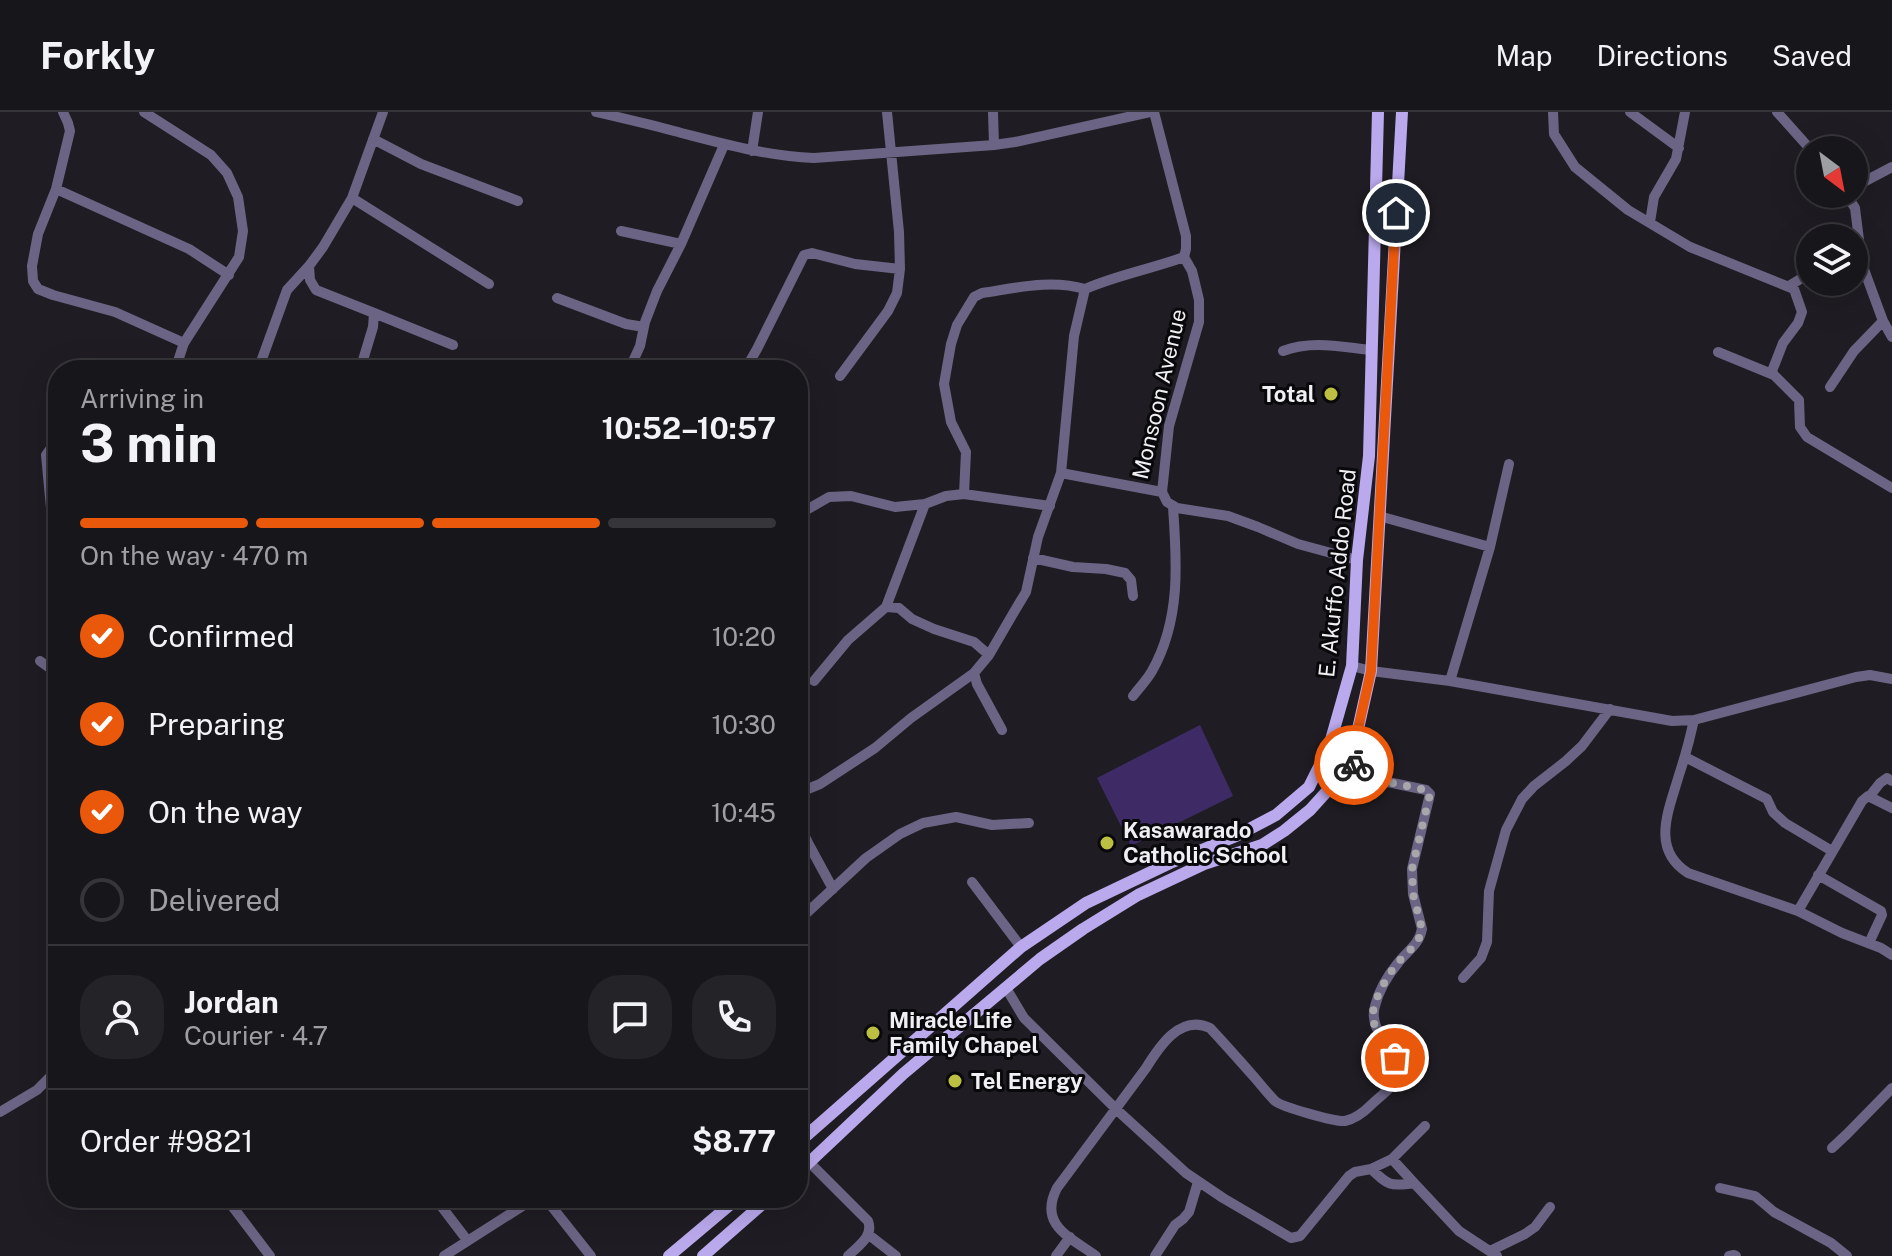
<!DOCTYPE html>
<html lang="en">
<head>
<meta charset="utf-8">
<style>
  :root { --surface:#17161a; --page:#242327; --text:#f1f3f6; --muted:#9e9fa2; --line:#363539; --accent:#ea580c }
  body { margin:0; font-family:"Public Sans",sans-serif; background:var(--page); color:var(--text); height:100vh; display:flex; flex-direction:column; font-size:30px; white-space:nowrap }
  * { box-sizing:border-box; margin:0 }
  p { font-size:26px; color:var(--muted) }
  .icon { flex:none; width:44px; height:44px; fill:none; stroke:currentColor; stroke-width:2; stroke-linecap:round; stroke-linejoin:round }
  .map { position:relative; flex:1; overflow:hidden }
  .sheet { position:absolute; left:48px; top:248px; width:760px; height:848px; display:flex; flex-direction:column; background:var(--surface); border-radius:32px; box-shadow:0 8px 32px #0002,0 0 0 2px var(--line) }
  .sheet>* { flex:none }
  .needle { width:52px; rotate:148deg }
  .buttons { position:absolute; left:1796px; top:24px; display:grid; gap:16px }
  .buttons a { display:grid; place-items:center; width:72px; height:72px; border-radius:50%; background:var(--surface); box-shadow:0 8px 32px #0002,0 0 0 2px var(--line); font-size:40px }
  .pin { position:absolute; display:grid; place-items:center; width:68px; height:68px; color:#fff; margin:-34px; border:4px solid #fff; border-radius:50%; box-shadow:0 2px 8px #0007 }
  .courier { position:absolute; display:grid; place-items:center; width:80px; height:80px; margin:-40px; border:6px solid #ea580c; border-radius:50%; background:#fff; color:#222; box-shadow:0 2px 10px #0007 }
  .overview em { font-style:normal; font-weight:700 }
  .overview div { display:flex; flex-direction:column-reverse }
  .overview { display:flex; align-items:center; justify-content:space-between; height:136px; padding:0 32px }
  h1 { font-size:52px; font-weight:700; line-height:60px }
  .bar { display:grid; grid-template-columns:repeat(4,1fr); gap:12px 8px; align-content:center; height:96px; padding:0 32px }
  .bar i { height:10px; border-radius:6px; background:var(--line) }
  .bar .current { background:var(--accent) }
  .bar p { grid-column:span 4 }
  .line { display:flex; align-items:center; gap:20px; padding:0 32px; border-top:2px solid var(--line) }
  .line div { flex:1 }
  .round { display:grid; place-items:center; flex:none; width:84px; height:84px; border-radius:32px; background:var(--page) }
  ol { padding:0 32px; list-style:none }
  li { display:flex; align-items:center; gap:24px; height:88px }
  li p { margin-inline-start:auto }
  li .icon { padding:8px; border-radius:50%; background:var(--accent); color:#fff; stroke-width:4 }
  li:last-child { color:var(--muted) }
  li i { width:44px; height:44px; border:4px solid var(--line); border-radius:50% }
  header { display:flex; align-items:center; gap:48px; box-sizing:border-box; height:112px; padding:0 40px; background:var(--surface); border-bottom:2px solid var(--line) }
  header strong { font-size:38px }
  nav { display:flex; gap:44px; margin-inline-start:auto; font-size:28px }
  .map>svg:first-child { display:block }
  .green { fill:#3e2b66 }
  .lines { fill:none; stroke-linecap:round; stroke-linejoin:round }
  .minor { stroke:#6c6484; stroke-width:10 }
  .major { stroke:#bba9ed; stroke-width:12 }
  .done { stroke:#a7a6aa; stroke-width:8; stroke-dasharray:0 14.4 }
  .route { stroke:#ea580c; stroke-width:10 }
  .poi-dot { fill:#bdbf43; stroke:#09080a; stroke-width:3 }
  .labels { text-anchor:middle; stroke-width:6; stroke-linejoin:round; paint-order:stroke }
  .street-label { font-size:22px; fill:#f0eff3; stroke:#09080a }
  .poi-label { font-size:22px; font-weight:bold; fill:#f0eff3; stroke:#09080a; text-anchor:start }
</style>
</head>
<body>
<header>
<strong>Forkly</strong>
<nav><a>Map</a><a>Directions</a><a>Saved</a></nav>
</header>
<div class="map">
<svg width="1892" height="1144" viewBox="0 0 1892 1144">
  <rect width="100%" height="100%" fill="#1f1d23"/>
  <!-- green -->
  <path class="green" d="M1200,613l33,71 -102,50 -34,-68z"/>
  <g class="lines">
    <!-- minor -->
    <path class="minor" d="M63,0l5,11 2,8 -14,58 -18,45 -6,32 1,15 5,8 15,6 62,17 69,31
      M144,0l67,43 16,18 11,24 5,34 -4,26 -55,86 -9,27
      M596,0c26,6 52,12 78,19 47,12 91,25 140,27l180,-13 21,-3 135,-30
      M993,0l1,33
      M1154,0l32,124v13l-2,8 8,14 2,8 5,21v22l-30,104 -7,66
      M1553,0l1,22 21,33 53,43 62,37 104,42 8,23 -4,11 -15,20 -11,28 2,4
      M1630,0l49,36
      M1777,0l34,38
      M373,27l48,25 97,37
      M752,39l6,-39
      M1854,75l38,-20
      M56,77l133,60 40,26
      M1846,82l9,14 7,56 21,57 9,16
      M352,86l137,86
      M1650,110l4,-25 22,-38 9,-47
      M621,119l60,13
      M309,154l1,14 6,10 58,23 -1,14 -13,43
      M1789,174l21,-13
      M1085,177c32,-14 66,-20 99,-32
      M557,186l69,26 18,3
      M374,201l79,32
      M1283,239c29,-11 58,-4 88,-1
      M1718,240l56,23 25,25 1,27 7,10 85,51
      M258,258l29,-80 22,-24 14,-19 29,-49 31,-86
      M629,258l11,-24 5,-24 12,-31 24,-47 43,-99
      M745,258l12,-21 47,-94 8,-2 43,11 45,5
      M840,264l48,-65 9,-18 3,-24 -1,-37 -12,-120
      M1830,275l24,-36 29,-30
      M58,332l-5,1 -7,10 9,95 3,5
      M1061,361l101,19
      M1162,380l5,10 10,6 51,8 30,11 40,17 59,16
      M964,382l2,-42 -15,-30 -7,-38 7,-40 6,-19 17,-28 8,-4c34,-5 69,-14 103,-4
      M798,401h3l28,-16 22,-1 44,11 30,-3 21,-8 18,-2 86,12
      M1379,404l111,31
      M1033,446l40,9 33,2 19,4 6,7 2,16
      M886,495l13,1 13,11 22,10 40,13 15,13
      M40,549l18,13
      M1352,554l19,5 79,10 222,40 22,-1 162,-43 14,-2 22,4
      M974,561l3,11 25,46
      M814,569l34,-41 38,-33 39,-103
      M1450,569l40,-134 19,-83
      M1133,584c6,-8 14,-16 19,-25 29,-51 25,-109 21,-164
      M1694,608c-4,18 -9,37 -15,55 -10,35 -29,74 9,98l110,38 44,22 39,15 11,7
      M1685,645l82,42 6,13 12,11 47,28
      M798,681l22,-9 55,-36 36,-30 63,-45 15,-18 25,-43 12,-20 12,-55 23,-64 13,-137 11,-47
      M1869,685l11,-14 7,-5 5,3
      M798,691l2,23 8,17 25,46
      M1818,763l63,36 1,4 -13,28
      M972,770l49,65
      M1798,799l64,-110 6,-5 24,12
      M798,809l68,-63 34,-24 23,-11 33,-6 36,8 37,-2
      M1463,866l18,-20 6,-16 2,-51 17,-61 16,-31 12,-13 32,-25 16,-15 28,-37
      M1006,876l18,30 93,92 69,63 37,25 68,40 9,-2 49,-60 6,-4 16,-3c17,16 19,18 43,14l45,48 38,25
      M0,1000l37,-22 21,-21
      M798,1005l13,15
      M1832,1036l15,-14 45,-46
      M1392,1047l22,24
      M810,1051l58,58c6,15 -10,25 -20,35
      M1371,1057l21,-10 33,-33
      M1720,1076l35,8 19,16 57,31 16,13
      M226,1086l44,58
      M435,1086l32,42
      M545,1086l46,58
      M869,1123l27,21
      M1490,1139l35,-17 10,-7 15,-20
      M444,1144l91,-58
      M1056,1144l14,-19
      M1096,1144c-26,-19 -58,-31 -39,-68l89,-120c13,-21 34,-54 64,-40 15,16 30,33 45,50 6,7 13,16 20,23 7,6 60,21 70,20 10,-2 19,-9 26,-16 9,-9 25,-19 27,-32 2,-25 -31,-39 -23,-67 4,-16 13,-31 23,-43 9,-12 21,-18 24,-34l-9,-35 -1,-25 18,-75 -4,-4 -43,-9 -39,-21
      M1155,1144l20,-31 8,-6 6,-7 9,-30
      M1729,1144l5,-1 2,1"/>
    <!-- major -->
    <path class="major" d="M798,1031l223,-196 65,-44 84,-40 66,-27 40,-21 33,-28 20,-40 23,-81 5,-106 12,-104 9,-344
      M798,1061l105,-99 137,-115 43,-30 55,-34 66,-31 58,-19 22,-14 26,-21 19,-21 29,-60 13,-58 31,-559
      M669,1144l69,-58
      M703,1144l66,-58"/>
  </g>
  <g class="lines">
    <!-- done -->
    <path class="done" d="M1354,653l29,16 43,9 4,4 -18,75 1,25 9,35c-3,14 -11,20 -21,30 -11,12 -31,44 -28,61 3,13 15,27 22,38"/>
    <!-- route -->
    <path class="route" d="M1354,653l-10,-5 14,-31 13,-58 25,-458"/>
  </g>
  <!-- markers -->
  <g class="poi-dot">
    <circle cx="1331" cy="282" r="8"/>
    <circle cx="1107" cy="731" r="8"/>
    <circle cx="873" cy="921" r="8"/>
    <circle cx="955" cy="969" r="8"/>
  </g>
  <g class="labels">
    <!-- street labels -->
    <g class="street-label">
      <text transform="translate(1159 282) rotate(-77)" y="8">Monsoon Avenue</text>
      <text transform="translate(1337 461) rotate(-84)" y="8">E. Akuffo Addo Road</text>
    </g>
    <!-- poi labels -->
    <g class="poi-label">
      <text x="1315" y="290" text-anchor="end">Total</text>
      <text x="1123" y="726">Kasawarado<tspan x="1123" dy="25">Catholic School</tspan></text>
      <text x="889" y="916">Miracle Life<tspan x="889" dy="25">Family Chapel</tspan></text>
      <text x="971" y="977">Tel Energy</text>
    </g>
  </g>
</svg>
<div class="buttons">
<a><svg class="needle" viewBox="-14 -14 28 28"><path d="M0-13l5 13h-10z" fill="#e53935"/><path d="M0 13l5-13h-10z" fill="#9e9fa2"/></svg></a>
<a><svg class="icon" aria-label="layers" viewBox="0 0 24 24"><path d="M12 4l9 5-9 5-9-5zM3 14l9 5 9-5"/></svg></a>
</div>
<div class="pin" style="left:1395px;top:946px;background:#ea580c"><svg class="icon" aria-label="bag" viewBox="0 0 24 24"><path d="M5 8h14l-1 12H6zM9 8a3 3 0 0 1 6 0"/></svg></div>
<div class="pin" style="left:1396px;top:101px;background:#1f2937"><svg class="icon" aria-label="home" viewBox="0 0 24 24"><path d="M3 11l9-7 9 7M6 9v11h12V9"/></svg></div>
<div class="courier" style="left:1354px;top:653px"><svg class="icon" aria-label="bike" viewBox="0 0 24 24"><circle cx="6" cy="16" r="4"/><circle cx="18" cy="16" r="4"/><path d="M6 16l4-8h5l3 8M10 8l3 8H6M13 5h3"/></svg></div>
<section class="sheet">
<div class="overview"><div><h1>3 min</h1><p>Arriving in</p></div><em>10:52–10:57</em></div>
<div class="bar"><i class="current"></i><i class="current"></i><i class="current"></i><i></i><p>On the way · 470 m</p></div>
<ol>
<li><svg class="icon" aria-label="check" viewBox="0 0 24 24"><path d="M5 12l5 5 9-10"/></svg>Confirmed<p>10:20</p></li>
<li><svg class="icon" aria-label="check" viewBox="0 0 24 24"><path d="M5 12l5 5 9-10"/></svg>Preparing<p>10:30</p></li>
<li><svg class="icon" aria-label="check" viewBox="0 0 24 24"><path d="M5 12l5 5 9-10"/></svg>On the way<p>10:45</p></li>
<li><i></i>Delivered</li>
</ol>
<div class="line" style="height:144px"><a class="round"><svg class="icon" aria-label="person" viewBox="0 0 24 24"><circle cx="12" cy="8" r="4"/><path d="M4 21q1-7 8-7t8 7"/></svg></a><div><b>Jordan</b><p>Courier · 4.7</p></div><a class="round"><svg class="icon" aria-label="chat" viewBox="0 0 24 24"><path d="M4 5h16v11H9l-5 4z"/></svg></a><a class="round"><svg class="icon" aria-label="phone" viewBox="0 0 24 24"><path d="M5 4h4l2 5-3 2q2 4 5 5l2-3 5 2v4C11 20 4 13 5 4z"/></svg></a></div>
<div class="line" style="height:104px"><div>Order #9821</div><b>$8.77</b></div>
</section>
</div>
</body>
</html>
